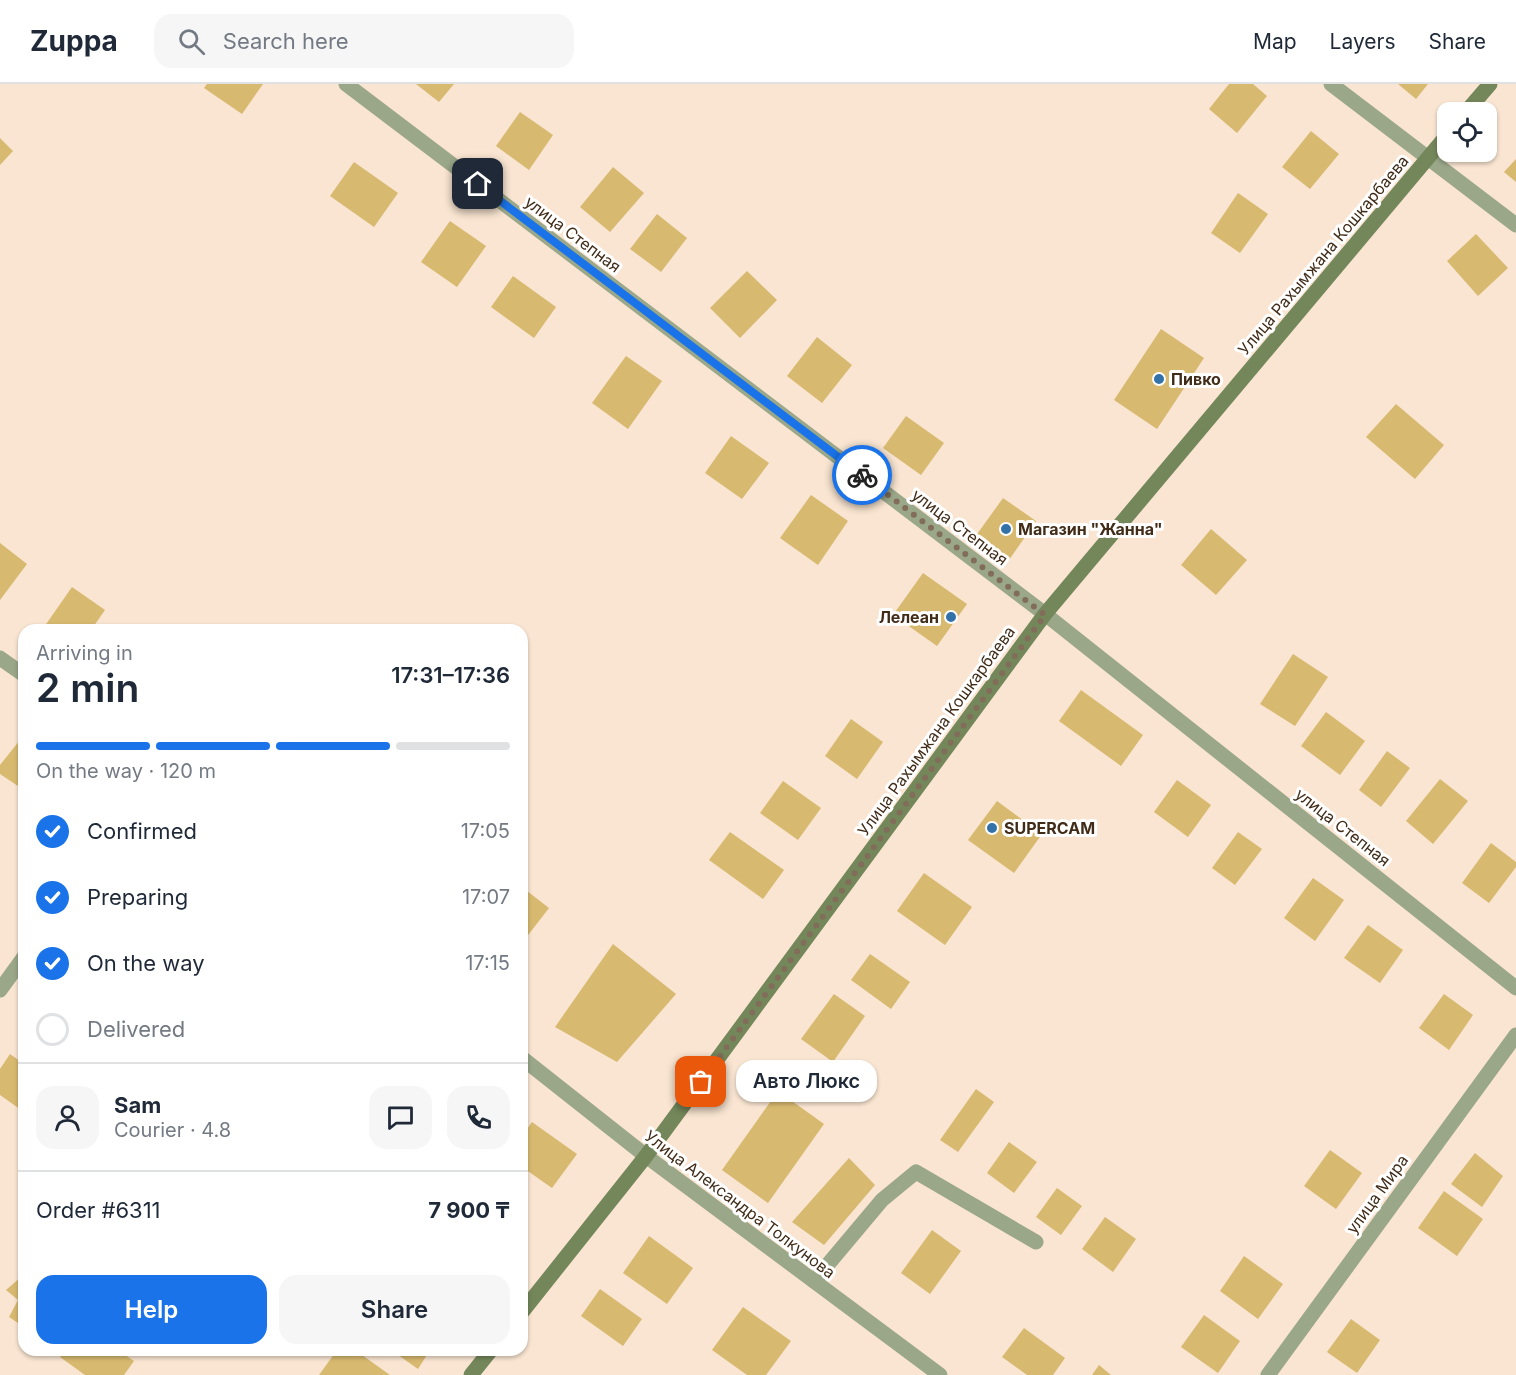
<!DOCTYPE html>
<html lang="en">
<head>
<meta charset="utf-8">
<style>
  :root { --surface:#fff; --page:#f6f6f7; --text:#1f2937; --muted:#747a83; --line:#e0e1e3; --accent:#1a73e8 }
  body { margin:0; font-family:Inter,sans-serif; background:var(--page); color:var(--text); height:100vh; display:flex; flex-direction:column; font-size:22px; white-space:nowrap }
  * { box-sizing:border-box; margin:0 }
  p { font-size:20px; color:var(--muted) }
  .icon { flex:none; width:33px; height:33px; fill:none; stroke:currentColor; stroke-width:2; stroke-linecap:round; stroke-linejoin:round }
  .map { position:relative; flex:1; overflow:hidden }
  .side { position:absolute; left:18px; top:540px; width:510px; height:732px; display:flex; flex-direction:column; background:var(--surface); border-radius:18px; box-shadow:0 2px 4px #0004 }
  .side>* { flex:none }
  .controls { position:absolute; left:1437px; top:18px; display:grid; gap:12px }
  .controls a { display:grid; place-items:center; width:60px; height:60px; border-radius:12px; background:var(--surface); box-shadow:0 2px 4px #0004; font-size:30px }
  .pin { position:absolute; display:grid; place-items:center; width:51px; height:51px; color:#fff; margin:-26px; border-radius:12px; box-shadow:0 3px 9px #0006 }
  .courier { position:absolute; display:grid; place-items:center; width:60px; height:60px; margin:-30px; border:4px solid #1a73e8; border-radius:50%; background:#fff; color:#222; box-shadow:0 2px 8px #0007 }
  .bubble { position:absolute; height:42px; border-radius:18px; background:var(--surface); box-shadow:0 2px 4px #0004; font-size:20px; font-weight:600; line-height:42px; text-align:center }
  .headline em { font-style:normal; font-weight:600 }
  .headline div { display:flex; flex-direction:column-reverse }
  .headline { display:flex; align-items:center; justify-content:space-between; height:102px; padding:0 18px }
  h1 { font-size:39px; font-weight:600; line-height:45px }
  .bar { display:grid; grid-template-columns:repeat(4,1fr); gap:9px 6px; align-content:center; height:72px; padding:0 18px }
  .bar i { height:8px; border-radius:4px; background:var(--line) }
  .bar .active { background:var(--accent) }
  .bar p { grid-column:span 4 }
  .line { display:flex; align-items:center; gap:15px; padding:0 18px; border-top:2px solid var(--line) }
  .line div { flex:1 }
  .round { display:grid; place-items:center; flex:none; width:63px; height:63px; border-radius:18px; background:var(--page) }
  ol { padding:0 18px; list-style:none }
  li { display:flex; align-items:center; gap:18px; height:66px }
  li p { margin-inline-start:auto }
  li .icon { padding:6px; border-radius:50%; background:var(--accent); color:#fff; stroke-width:4 }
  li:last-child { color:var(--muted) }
  li i { width:33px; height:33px; border:3px solid var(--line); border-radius:50% }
  .primary-button { display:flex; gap:12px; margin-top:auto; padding:12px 18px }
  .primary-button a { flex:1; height:69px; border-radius:18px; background:var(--accent); color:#fff; font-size:24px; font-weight:600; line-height:69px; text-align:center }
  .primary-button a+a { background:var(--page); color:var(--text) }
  header { display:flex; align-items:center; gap:36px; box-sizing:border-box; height:84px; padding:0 30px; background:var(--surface); border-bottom:2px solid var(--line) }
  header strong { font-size:28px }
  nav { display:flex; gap:33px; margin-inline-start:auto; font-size:21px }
  .search { width:420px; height:54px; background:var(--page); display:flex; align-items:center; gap:15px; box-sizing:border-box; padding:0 21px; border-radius:18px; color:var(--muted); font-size:22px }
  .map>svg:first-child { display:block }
  .building { fill:#d8b970 }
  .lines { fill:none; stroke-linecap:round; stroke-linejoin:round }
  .lane { stroke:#9aa789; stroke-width:15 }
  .street { stroke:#9aa789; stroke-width:15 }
  .secondary { stroke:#74875a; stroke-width:15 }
  .done { stroke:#816d59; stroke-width:6; stroke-dasharray:0 10.8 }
  .route { stroke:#1a73e8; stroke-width:8 }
  .poi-dot { fill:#3272a9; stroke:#fff; stroke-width:2 }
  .labels { text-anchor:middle; stroke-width:6; stroke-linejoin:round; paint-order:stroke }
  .street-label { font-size:16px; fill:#402c18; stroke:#fff }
  .poi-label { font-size:16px; font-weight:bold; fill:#402c18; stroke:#fff; text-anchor:start }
</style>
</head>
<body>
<header>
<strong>Zuppa</strong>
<div class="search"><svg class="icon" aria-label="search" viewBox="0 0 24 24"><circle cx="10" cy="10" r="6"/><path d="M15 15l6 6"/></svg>Search here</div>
<nav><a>Map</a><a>Layers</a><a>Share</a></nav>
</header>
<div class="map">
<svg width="1516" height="1291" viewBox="0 0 1516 1291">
  <rect width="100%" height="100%" fill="#f9e5d1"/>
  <!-- building -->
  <path class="building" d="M207,0h56l-21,30 -38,-26z
    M416,0h38l-15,18z
    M1229,0h24l14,12 -30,37 -28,-24z
    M1398,0h30l-12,15z
    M520,28l33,23 -24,35 -33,-24z
    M1311,47l28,23 -29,35 -28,-22z
    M0,54l13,13 -13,14z
    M1516,75v23l-12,-10z
    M354,78l44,31 -24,34 -44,-31z
    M613,83l31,26 -34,39 -30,-25z
    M1238,109l30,21 -28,39 -29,-20z
    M657,130l30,24 -26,34 -31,-23z
    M450,137l36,25 -29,41 -36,-25z
    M1476,150l32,34 -30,28 -31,-35z
    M747,187l30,29 -37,38 -30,-30z
    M513,192l43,31 -22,31 -43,-31z
    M1161,245l43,29 -47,71 -43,-29z
    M817,253l35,28 -30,38 -35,-27z
    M626,272l36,25 -34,48 -36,-26z
    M1396,320l48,41 -29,34 -49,-42z
    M906,332l38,27 -23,32 -38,-27z
    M731,352l38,27 -27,36 -37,-26z
    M811,411l37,26 -30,44 -38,-27z
    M1003,414l33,23 -27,39 -34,-23z
    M1211,445l36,31 -31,35 -35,-30z
    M0,459l27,21 -27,36z
    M923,489l44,31 -30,42 -44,-31z
    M72,503l33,23 -14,20h-49z
    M1293,570l35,23 -33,49 -35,-22z
    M1081,606l62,45 -22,31 -62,-45z
    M1326,628l39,29 -25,34 -39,-29z
    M851,635l32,23 -26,37 -32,-23z
    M24,651v55l-24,-16v-9z
    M1387,667l23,17 -29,39 -22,-17z
    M1440,695l28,22 -35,43 -27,-23z
    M1177,696l34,25 -23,32 -34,-25z
    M783,697l38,27 -23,32 -38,-27z
    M997,717l45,33 -28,39 -46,-33z
    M730,748l54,38 -21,29 -54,-39z
    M1238,748l24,17 -27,36 -23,-17z
    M1491,759l25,19v5l-27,36 -27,-20z
    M924,789l48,34 -27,38 -48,-34z
    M1313,794l31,22 -29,41 -31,-23z
    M522,803l27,21 -27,35z
    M1368,841l35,25 -23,33 -36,-25z
    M613,860l63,50 -59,68 -62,-35z
    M870,870l40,28 -19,27 -40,-29z
    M834,910l31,22 -32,46 -32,-23z
    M1444,910l29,21 -24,35 -30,-22z
    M10,970l14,10v48l-24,-17v-26z
    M976,1005l18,13 -36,50 -18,-12z
    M778,1007l46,33 -56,79 -46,-33z
    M532,1038l45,32 -25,34 -30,-21v-31z
    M1009,1058l28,20 -23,31 -27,-20z
    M1330,1066l32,23 -26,36 -32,-23z
    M1475,1069l28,23 -21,31 -31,-23z
    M849,1074l26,27 -51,60 -32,-23z
    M1057,1104l25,18 -21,29 -25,-18z
    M1444,1107l39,28 -26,37 -39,-28z
    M1105,1133l31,22 -23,33 -31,-23z
    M932,1146l29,21 -31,43 -29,-21z
    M649,1152l44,32 -26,36 -44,-31z
    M1244,1172l39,28 -25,35 -38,-28z
    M22,1192l2,2v49l-15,-10 9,-17 -12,-10z
    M600,1205l42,30 -19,27 -42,-30z
    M743,1223l48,34 -25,34h-19l-35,-25z
    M1204,1231l36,26 -22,32 -37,-26z
    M1351,1235l29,21 -23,33 -30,-21z
    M1024,1244l41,30 -12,17h-26l-25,-18z
    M65,1266h53l16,11 -10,14h-39l-25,-18z
    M337,1266h18l35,25h-71z
    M391,1266h39l-12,19z
    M1099,1281l12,10h-19z"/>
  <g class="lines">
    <!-- lane -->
    <path class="lane" d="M814,1197l68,-81 34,-28 120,70"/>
    <!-- street -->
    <path class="street" d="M346,0l699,530 471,374
      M1331,0l185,141
      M0,574l24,17
      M0,906l24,-33
      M522,974l124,98 294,219
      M1268,1291l248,-340"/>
    <!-- secondary -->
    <path class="secondary" d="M1466,28l24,-28
      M522,1228l124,-156 399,-542 403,-480
      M471,1291l20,-25"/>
  </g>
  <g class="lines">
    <!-- done -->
    <path class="done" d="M701,998l344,-467 -183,-140"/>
    <!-- route -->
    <path class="route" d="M478,100l384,291"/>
  </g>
  <!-- markers -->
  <g class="poi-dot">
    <circle cx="1159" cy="295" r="6"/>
    <circle cx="1006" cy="445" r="6"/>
    <circle cx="951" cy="533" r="6"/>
    <circle cx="992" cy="744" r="6"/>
  </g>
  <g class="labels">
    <!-- street labels -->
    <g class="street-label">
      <text transform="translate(573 150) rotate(37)" y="6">улица Степная</text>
      <text transform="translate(1323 171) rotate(-50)" y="6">Улица Рахымжана Кошкарбаева</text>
      <text transform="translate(960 443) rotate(37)" y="6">улица Степная</text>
      <text transform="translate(936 647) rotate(-54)" y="6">Улица Рахымжана Кошкарбаева</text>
      <text transform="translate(1343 743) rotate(38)" y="6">улица Степная</text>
      <text transform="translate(1377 1110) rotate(-54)" y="6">улица Мира</text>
      <text transform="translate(740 1120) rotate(37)" y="6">Улица Александра Толкунова</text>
    </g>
    <!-- poi labels -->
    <g class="poi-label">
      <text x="1171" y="301">Пивко</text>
      <text x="1018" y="451">Магазин "Жанна"</text>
      <text x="939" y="539" text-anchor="end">Лелеан</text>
      <text x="1004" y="750">SUPERCAM</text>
    </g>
  </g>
</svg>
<div class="controls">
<a><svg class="icon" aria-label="locate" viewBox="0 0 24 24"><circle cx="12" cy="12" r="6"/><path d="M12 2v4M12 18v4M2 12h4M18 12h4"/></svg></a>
</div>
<div class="pin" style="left:701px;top:998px;background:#ea580c"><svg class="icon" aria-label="bag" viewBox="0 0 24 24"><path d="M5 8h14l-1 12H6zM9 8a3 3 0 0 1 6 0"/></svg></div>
<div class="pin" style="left:478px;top:100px;background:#1f2937"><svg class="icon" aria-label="home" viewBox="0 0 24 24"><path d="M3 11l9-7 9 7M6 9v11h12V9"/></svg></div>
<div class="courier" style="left:862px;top:391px"><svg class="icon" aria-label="bike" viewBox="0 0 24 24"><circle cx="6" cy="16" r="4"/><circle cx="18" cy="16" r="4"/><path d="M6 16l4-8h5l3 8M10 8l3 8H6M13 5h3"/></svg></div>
<div class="bubble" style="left:736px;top:976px;width:141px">Авто Люкс</div>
<section class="side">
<div class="headline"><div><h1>2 min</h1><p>Arriving in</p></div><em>17:31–17:36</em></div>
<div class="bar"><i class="active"></i><i class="active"></i><i class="active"></i><i></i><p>On the way · 120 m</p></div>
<ol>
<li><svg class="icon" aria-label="check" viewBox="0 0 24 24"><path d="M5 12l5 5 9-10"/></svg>Confirmed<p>17:05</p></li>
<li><svg class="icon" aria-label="check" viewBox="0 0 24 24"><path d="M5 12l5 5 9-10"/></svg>Preparing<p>17:07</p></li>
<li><svg class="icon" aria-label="check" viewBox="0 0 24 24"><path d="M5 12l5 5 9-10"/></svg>On the way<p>17:15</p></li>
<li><i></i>Delivered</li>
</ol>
<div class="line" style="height:108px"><a class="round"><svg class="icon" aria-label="person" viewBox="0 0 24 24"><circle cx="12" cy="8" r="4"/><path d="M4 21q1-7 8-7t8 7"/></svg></a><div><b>Sam</b><p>Courier · 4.8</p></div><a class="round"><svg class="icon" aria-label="chat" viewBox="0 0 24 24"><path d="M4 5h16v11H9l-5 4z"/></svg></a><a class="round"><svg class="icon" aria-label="phone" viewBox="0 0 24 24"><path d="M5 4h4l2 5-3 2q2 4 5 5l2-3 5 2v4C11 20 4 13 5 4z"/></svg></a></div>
<div class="line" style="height:78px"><div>Order #6311</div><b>7 900 ₸</b></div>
<div class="primary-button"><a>Help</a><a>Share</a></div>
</section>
</div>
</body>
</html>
